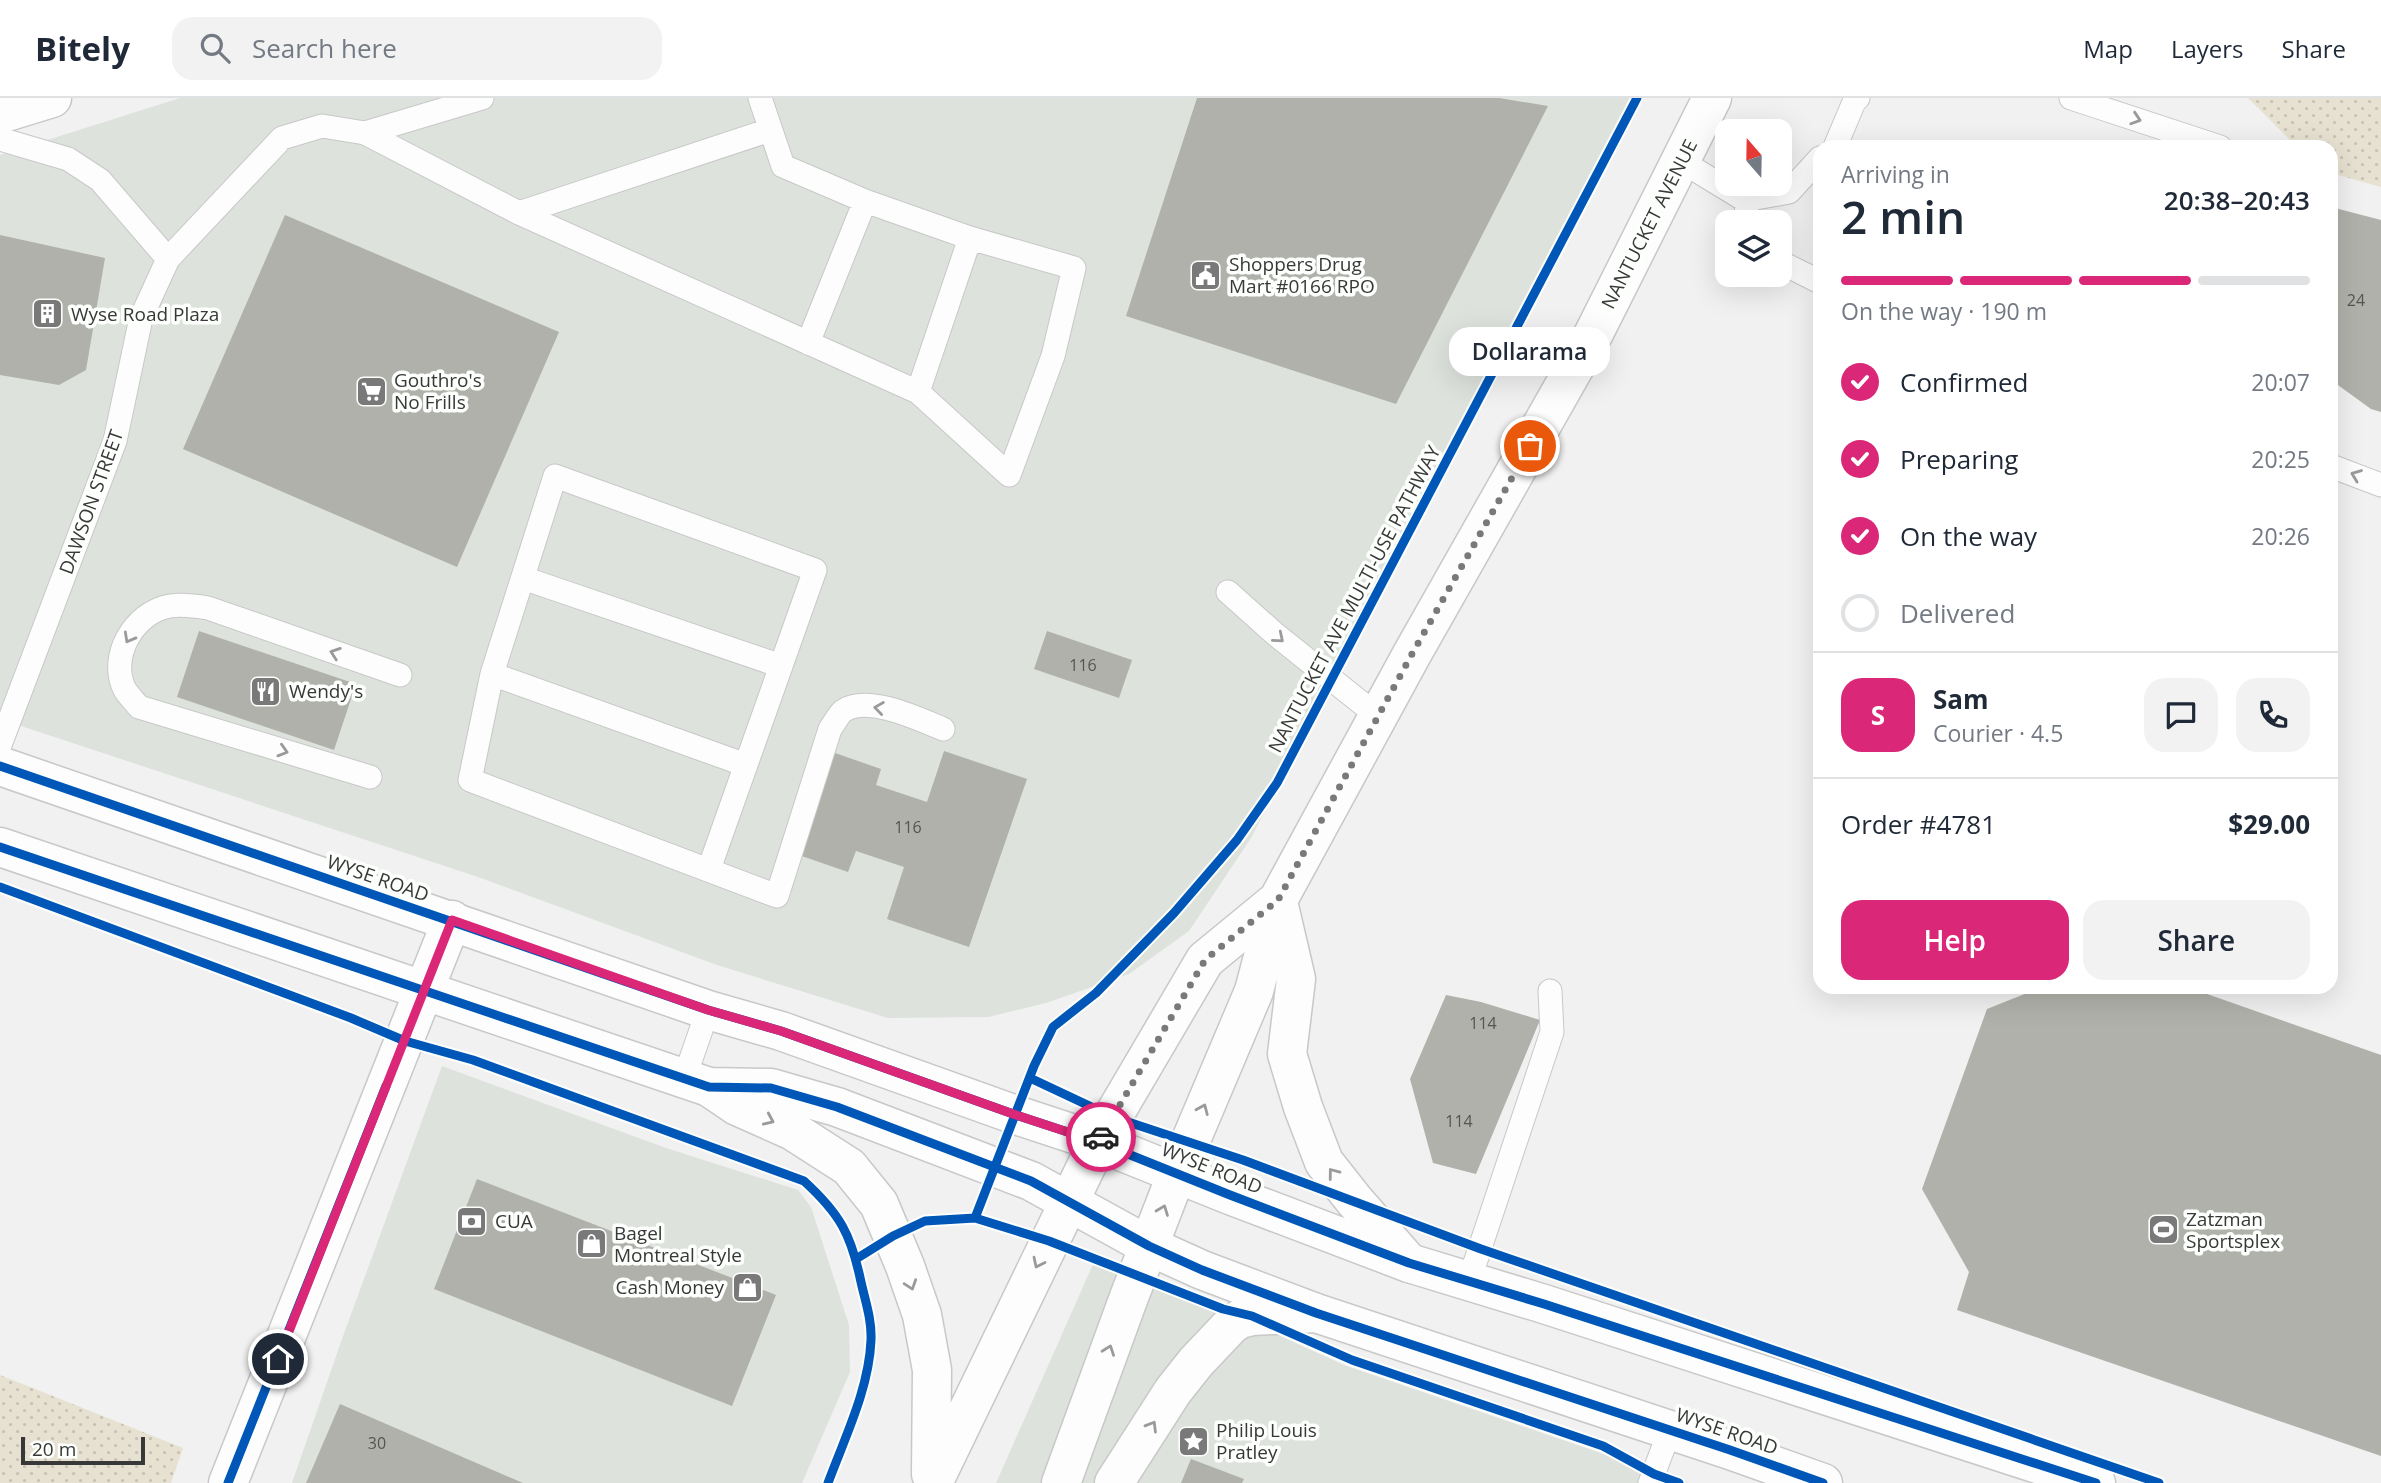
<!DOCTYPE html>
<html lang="en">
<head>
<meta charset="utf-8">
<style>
  :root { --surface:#fff; --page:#f2f2f3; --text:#1f2937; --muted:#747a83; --line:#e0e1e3; --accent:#db2777 }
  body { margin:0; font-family:"Open Sans",sans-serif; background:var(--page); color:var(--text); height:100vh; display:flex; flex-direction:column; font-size:26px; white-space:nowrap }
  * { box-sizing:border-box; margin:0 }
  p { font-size:23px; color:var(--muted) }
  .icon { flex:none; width:38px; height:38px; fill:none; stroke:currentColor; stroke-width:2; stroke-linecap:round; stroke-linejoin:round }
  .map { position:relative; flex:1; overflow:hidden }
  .details { position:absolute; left:1813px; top:42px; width:525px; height:854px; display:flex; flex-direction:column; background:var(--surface); border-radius:21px; box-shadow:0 7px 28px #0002 }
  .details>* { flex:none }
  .needle { width:46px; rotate:340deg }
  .controls { position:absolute; left:1715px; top:21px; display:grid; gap:14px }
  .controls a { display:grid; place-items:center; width:77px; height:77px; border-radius:14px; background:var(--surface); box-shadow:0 7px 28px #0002; font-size:35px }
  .scale { position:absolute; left:21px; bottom:18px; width:124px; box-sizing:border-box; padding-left:7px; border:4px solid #373837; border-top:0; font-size:19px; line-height:24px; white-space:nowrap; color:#373837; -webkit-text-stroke:5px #fdfffd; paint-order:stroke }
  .pin { position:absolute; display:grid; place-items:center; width:60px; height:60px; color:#fff; margin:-30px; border:4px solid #fff; border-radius:50%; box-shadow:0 2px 7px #0007 }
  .courier { position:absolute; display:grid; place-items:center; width:70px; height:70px; margin:-35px; border:5px solid #db2777; border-radius:50%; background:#fff; color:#222; box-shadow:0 2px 9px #0007 }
  .bubble { position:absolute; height:49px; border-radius:21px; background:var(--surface); box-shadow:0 7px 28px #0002; font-size:23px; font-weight:600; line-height:49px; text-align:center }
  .head em { font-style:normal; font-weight:600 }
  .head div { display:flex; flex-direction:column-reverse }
  .head { display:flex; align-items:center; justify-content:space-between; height:119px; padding:0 28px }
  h1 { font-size:46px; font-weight:600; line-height:52px }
  .bar { display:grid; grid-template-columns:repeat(4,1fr); gap:10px 7px; align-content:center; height:84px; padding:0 28px }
  .bar i { height:9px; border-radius:5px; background:var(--line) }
  .bar .selected { background:var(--accent) }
  .bar p { grid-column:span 4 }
  .line { display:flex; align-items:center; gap:18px; padding:0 28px; border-top:2px solid var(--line) }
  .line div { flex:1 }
  .round { display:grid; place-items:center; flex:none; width:74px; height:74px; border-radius:21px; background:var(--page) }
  ol { padding:0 28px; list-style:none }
  li { display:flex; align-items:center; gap:21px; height:77px }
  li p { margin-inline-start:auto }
  li .icon { padding:7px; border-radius:50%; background:var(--accent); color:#fff; stroke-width:4 }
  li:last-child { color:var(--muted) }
  li i { width:38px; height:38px; border:4px solid var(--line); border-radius:50% }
  .action { display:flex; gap:14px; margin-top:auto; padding:14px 28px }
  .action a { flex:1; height:80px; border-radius:21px; background:var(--accent); color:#fff; font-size:28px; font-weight:600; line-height:80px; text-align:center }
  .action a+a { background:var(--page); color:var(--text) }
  header { display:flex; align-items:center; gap:42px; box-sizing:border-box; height:98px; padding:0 35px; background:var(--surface); border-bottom:2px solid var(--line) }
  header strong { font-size:33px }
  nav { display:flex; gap:38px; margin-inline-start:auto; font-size:24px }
  .search { width:490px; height:63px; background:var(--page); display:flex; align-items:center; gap:18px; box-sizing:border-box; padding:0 24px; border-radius:21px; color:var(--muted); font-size:26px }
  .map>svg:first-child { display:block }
  .built { fill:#dde2dd }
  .grass { fill:url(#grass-dots) }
  .building { fill:#afb1aa }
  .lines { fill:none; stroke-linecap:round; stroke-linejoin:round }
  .lane-casing { stroke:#c7c8c7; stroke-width:25 }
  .street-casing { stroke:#c7c8c7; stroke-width:41 }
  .secondary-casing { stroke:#c7c8c7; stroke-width:41 }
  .primary-casing { stroke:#c7c8c7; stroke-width:41 }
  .lane { stroke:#fdfdfd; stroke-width:23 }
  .street { stroke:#fdfdfd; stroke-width:38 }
  .secondary { stroke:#fdfdfd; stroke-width:38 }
  .primary { stroke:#fdfdfd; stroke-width:38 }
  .cycleway-casing { stroke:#fdfffd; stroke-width:13 }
  .cycleway { stroke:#0057b8; stroke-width:9 }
  .oneway { stroke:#9a9a9a }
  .done { stroke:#787978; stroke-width:7; stroke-dasharray:0 12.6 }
  .route { stroke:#db2777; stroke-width:9 }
  .labels { text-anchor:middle; stroke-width:7; stroke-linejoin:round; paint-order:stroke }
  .number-label { font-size:16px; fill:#555654 }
  .street-label { font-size:19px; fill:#373837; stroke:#fdfffd }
  .poi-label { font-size:19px; fill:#373837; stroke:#fdfffd; text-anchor:start }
</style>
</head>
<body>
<header>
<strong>Bitely</strong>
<div class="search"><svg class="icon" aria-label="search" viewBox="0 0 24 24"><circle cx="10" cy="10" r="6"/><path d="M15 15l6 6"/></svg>Search here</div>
<nav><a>Map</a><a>Layers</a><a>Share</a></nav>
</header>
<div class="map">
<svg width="2381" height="1385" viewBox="0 0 2381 1385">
  <defs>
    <pattern id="grass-dots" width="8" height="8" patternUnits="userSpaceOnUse" patternTransform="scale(1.75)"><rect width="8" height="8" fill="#e7e1d1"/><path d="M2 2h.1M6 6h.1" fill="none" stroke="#c7c2b4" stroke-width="1.8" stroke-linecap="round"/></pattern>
  </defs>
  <rect width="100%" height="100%" fill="#f0f1f0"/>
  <!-- built -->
  <path class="built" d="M180,0h1453l-88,174 -144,262 -31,73 -119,231 -62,93 -60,43 -83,29 -58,14 -100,1 -171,-53 -239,-88 -478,-158v-564z
    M442,968l224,82 132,42 13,17 38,118 1,47 -48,111h-510l50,-144z
    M1098,1155l246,112 344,118h-692z"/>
  <!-- grass -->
  <path class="grass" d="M2248,0h133v89l-50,-14v-26h-34z
    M0,1277l183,73 -12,35h-171z"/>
  <!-- building -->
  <path class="building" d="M1197,0h302l49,8 -152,298 -270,-88z
    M2331,109l50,13v192l-10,-3 -40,-29z
    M285,117l274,117 -102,235 -274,-118z
    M0,137l105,23 -19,112 -27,15 -59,-10z
    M199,533l157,53 -22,66 -157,-53z
    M1047,533l85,29 -13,38 -85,-29z
    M944,653l83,28 -58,168 -82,-28 17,-52 -48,-16 -8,21 -52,-18 36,-102 49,17 -5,16 51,17z
    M2042,889h145l194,68v401l-424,-146 12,-38 -47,-83 65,-180z
    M1446,897l35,7 59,18 -64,154 -43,-11 -23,-84z
    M477,1081l299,116 -44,111 -298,-117z
    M340,1306l183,79h-217z
    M1191,1361l53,20 -2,4h-61z"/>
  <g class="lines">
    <defs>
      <path id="lane" d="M2071,0l149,49
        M365,35l117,-35
        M0,41l68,20 32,21 68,79
        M1835,49l19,-45 4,-4
        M1681,63l64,39 4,22
        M1745,102l44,-8 31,-34
        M519,115l251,-83
        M1780,164l40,20
        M808,245l57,-142
        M918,294l52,-154
        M2331,368l50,19
        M523,480l258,88
        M1228,494l47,42 104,83
        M492,576l254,91
        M0,647l115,-304 26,-123 27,-59 114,-121 40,-12 43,7 154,80 399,179 91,83 44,-119 21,-88 -104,-30 -105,-37 -82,-35 -23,-68
        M370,679l-231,-70c-4,-5 -10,-11 -14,-17 -17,-33 9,-78 45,-84 13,-2 26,0 38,2l192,67
        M709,771l106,-299 -260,-94 -63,198 -22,106 307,116 53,-167c4,-5 8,-14 13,-18 24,-17 76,8 100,18
        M684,981l24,-69
        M1469,1183l83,-249 -2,-41
        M1650,1385l20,-53"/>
      <path id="street" d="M0,16l52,-16
        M228,1385l224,-563"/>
      <path id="secondary" d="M0,668l708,244 73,21 235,84 82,27 132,53 179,68 135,41 552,179
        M0,749l709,240 62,1 66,19 194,74 118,65 53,24 114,43 414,137 93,33"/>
      <path id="primary" d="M1279,808l17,73 -9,75 16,53 21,55 30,38 55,63
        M709,989l28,19 56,25 56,36 30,37 26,62 17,49 10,55 -1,104
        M933,1385l165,-341 107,-182 73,-60
        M1061,1385l68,-186 48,-124 77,-182 24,-91 134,-246 182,-321 118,-235
        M1114,1385l59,-92 23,-29 35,-37 9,-6 12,-3 64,-3"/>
    </defs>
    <!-- lane casing -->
    <use href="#lane" class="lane-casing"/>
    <!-- street casing -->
    <use href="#street" class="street-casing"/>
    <!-- secondary casing -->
    <use href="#secondary" class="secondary-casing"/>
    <!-- primary casing -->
    <use href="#primary" class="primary-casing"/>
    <!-- lane -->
    <use href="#lane" class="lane"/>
    <!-- street -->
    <use href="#street" class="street"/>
    <!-- secondary -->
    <use href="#secondary" class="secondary"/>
    <!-- primary -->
    <use href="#primary" class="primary"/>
    <defs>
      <path id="cycleway" d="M0,668l708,244 73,21 235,84 82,27 132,53 179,68 135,41 552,179
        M0,749l709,240 62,1 66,19 194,74 118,65 53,24 114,43 414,137 93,33
        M0,789l351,131 54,23 68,19 331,121c36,33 47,53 57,101 4,18 11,38 10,58 -2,49 -26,97 -43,143
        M1030,980l83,39 130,43 238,89 678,234
        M975,1120l59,-152 19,-39 43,-34 78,-80 63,-73 40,-57 360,-685
        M856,1161l37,-23 32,-15 50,-3 74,23 174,68 29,7 100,44 251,86 51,28 25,9
        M228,1385l158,-397"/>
    </defs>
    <!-- cycleway casing -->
    <use href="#cycleway" class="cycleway-casing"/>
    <!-- cycleway -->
    <use href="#cycleway" class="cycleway"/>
  </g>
  <!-- one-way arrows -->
  <defs><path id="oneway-chevron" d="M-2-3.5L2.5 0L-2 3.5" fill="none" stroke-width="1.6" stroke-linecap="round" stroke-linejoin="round" transform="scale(1.75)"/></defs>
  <g class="oneway">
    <use href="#oneway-chevron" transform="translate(2136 21) rotate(18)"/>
    <use href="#oneway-chevron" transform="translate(2356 377) rotate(-159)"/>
    <use href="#oneway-chevron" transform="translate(129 540) rotate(119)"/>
    <use href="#oneway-chevron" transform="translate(1279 540) rotate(40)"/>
    <use href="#oneway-chevron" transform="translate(335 555) rotate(-161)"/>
    <use href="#oneway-chevron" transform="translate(879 610) rotate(-172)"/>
    <use href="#oneway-chevron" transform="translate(283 653) rotate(17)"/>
    <use href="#oneway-chevron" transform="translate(1203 1011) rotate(-67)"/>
    <use href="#oneway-chevron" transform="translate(769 1022) rotate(24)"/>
    <use href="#oneway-chevron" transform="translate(1333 1075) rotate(-127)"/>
    <use href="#oneway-chevron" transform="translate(1163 1112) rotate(-69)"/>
    <use href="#oneway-chevron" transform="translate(1038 1165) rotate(116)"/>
    <use href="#oneway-chevron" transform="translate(911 1187) rotate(71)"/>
    <use href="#oneway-chevron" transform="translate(1109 1252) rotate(-70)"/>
    <use href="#oneway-chevron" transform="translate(1152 1328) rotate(-59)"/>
  </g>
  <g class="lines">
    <!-- done -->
    <path class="done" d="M1101,1039l104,-177 73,-60 134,-246 118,-208"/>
    <!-- route -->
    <path class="route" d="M278,1261l174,-439 256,90 73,21 235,84 82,27 3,-5"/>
  </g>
  <!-- icons -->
  <defs>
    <symbol id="civic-square" viewBox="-11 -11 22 22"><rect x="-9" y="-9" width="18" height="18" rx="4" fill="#787978" stroke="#fdfffd"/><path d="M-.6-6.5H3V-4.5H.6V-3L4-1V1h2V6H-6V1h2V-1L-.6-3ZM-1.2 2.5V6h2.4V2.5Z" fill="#fff"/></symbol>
    <symbol id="building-square" viewBox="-11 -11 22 22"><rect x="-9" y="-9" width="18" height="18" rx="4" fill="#787978" stroke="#fdfffd"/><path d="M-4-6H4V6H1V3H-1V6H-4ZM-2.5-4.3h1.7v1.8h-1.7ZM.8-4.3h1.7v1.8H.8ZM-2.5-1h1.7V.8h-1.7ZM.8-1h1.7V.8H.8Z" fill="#fff"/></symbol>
    <symbol id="supermarket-square" viewBox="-11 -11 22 22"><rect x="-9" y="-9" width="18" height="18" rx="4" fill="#787978" stroke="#fdfffd"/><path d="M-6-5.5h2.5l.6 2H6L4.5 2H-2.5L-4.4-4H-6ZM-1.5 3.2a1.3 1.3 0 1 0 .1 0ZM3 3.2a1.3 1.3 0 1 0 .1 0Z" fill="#fff"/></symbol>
    <symbol id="restaurant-square" viewBox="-11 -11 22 22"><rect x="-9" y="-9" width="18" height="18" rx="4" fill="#787978" stroke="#fdfffd"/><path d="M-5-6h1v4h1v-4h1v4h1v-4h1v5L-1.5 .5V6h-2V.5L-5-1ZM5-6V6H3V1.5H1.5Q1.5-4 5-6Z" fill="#fff"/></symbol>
    <symbol id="bank-square" viewBox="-11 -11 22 22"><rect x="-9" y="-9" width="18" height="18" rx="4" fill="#787978" stroke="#fdfffd"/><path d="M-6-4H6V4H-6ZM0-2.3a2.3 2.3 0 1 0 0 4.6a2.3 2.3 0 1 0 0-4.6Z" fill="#fff"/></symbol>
    <symbol id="stadium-square" viewBox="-11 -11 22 22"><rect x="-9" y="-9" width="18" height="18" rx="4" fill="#787978" stroke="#fdfffd"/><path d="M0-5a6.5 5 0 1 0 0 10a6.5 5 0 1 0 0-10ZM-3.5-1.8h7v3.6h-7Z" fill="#fff"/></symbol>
    <symbol id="shop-square" viewBox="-11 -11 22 22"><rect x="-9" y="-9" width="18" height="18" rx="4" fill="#787978" stroke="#fdfffd"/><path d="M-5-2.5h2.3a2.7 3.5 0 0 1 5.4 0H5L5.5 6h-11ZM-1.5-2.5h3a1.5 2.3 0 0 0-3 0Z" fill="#fff"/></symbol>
    <symbol id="sight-square" viewBox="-11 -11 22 22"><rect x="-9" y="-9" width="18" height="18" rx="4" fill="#787978" stroke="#fdfffd"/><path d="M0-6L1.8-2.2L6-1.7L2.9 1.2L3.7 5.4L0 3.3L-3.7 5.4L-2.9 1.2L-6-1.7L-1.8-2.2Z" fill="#fff"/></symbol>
  </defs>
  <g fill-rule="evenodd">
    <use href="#civic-square" x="1188" y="160" width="35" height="35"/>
    <use href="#building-square" x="30" y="198" width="35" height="35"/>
    <use href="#supermarket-square" x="354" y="276" width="35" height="35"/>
    <use href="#restaurant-square" x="248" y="576" width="35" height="35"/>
    <use href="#bank-square" x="454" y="1106" width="35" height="35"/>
    <use href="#stadium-square" x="2146" y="1114" width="35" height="35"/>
    <use href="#shop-square" x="574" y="1128" width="35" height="35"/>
    <use href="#shop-square" x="730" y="1172" width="35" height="35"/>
    <use href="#sight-square" x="1176" y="1326" width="35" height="35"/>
  </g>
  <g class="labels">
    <!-- number labels -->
    <g class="number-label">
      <text x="2356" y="208">24</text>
      <text x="1083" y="573">116</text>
      <text x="908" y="735">116</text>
      <text x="1483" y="931">114</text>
      <text x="1459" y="1029">114</text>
      <text x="377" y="1351">30</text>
    </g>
    <!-- street labels -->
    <g class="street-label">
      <text transform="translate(1649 126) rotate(-63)" y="7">NANTUCKET AVENUE</text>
      <text transform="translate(91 404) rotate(-70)" y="7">DAWSON STREET</text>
      <text transform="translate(1354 501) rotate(-62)" y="7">NANTUCKET AVE MULTI-USE PATHWAY</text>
      <text transform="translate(378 780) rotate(19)" y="7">WYSE ROAD</text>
      <text transform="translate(1212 1070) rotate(22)" y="7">WYSE ROAD</text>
      <text transform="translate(1727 1333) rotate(19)" y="7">WYSE ROAD</text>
    </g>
    <!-- poi labels -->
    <g class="poi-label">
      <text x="1229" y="173">Shoppers Drug<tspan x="1229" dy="22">Mart #0166 RPO</tspan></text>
      <text x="71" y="223">Wyse Road Plaza</text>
      <text x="394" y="289">Gouthro's<tspan x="394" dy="22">No Frills</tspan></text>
      <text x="289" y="600">Wendy's</text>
      <text x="2186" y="1128">Zatzman<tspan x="2186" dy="22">Sportsplex</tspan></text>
      <text x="495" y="1130">CUA</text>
      <text x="614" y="1142">Bagel<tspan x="614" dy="22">Montreal Style</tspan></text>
      <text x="724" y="1196" text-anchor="end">Cash Money</text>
      <text x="1216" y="1339">Philip Louis<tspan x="1216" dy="22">Pratley</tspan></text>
    </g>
  </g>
</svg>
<div class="controls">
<a><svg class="needle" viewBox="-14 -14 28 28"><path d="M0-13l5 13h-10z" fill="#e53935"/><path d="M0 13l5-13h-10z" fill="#747a83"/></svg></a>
<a><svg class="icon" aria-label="layers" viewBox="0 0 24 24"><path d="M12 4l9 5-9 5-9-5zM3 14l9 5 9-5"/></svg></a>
</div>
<div class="scale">20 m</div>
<div class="pin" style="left:1530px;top:348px;background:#ea580c"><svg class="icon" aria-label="bag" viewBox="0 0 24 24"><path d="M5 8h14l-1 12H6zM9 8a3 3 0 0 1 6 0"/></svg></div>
<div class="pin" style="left:278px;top:1261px;background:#1f2937"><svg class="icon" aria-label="home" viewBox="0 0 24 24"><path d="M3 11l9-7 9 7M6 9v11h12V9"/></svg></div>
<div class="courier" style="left:1101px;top:1039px"><svg class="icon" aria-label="car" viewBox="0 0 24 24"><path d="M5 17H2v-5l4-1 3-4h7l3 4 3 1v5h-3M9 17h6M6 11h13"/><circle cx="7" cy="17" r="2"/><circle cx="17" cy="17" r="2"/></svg></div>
<div class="bubble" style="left:1449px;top:229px;width:161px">Dollarama</div>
<section class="details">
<div class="head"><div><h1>2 min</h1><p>Arriving in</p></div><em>20:38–20:43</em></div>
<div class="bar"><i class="selected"></i><i class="selected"></i><i class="selected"></i><i></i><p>On the way · 190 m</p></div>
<ol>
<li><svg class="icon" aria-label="check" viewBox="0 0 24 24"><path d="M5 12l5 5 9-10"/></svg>Confirmed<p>20:07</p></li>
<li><svg class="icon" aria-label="check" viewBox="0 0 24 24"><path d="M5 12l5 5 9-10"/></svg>Preparing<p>20:25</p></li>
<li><svg class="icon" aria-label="check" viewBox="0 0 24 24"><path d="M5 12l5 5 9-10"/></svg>On the way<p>20:26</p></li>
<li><i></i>Delivered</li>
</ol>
<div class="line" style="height:126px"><b class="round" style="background:var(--accent);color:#fff">S</b><div><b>Sam</b><p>Courier · 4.5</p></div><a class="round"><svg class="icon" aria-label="chat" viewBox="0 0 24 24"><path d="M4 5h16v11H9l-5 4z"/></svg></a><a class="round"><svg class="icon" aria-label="phone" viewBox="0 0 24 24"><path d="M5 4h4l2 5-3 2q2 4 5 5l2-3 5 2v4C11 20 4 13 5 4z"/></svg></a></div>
<div class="line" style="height:91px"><div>Order #4781</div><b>$29.00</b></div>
<div class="action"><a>Help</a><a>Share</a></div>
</section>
</div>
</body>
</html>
